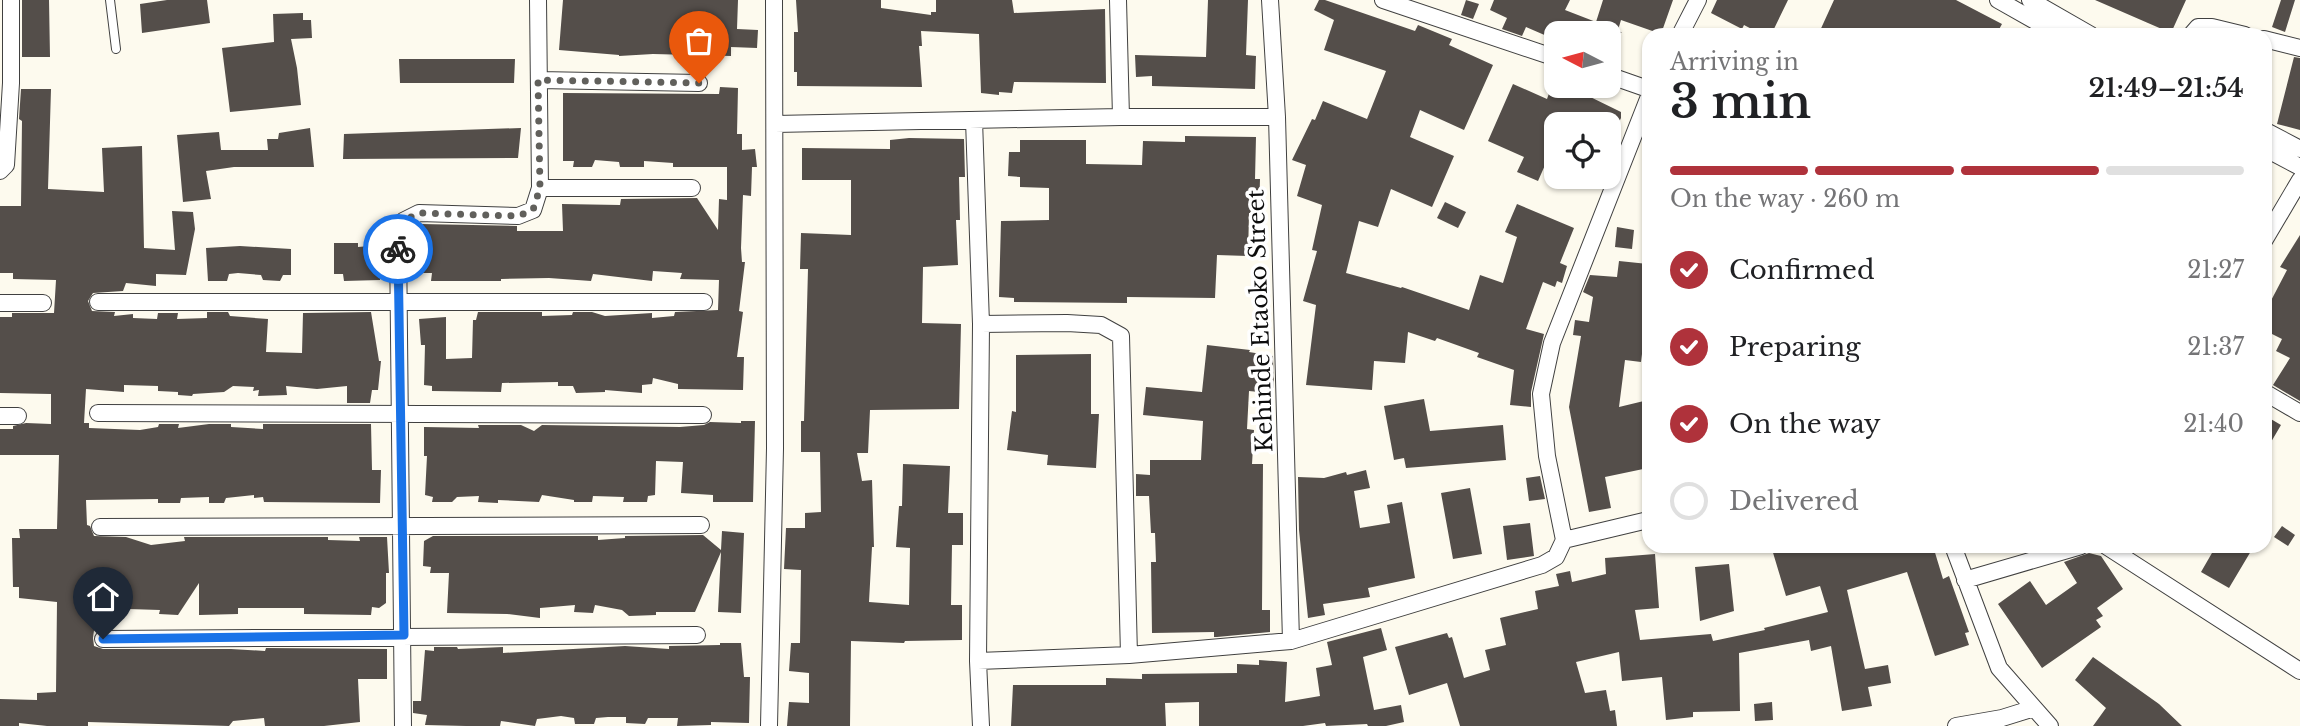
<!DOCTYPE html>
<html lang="en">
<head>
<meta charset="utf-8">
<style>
  :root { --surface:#fff; --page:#f6f6f6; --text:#202124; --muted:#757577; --line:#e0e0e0; --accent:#af323b }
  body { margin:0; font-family:"Libre Baskerville",serif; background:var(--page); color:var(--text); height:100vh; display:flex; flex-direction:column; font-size:26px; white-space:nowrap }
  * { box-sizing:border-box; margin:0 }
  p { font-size:23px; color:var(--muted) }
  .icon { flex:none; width:38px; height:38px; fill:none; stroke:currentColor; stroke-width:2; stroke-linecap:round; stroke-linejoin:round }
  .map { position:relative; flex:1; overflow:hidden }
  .sheet { position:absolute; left:1642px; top:28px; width:630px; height:525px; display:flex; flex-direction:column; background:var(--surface); border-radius:21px; box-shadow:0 2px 5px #0004 }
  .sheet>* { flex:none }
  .needle { width:46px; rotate:276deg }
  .fabs { position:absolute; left:1544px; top:21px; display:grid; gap:14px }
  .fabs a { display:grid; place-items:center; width:77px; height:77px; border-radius:14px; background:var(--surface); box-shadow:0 2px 5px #0004; font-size:35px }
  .pin { position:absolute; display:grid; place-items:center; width:60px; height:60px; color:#fff; margin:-72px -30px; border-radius:50% 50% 50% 0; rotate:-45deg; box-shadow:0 0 7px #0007 }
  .pin .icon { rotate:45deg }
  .courier { position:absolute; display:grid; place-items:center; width:70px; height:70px; margin:-35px; border:5px solid #1a73e8; border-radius:50%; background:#fff; color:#222; box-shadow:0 2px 9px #0007 }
  .headline em { font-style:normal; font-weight:600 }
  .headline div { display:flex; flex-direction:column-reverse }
  .headline { display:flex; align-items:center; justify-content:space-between; height:119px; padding:0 28px }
  h1 { font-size:46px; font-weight:600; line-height:52px }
  .bar { display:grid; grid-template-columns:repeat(4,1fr); gap:10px 7px; align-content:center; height:84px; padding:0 28px }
  .bar i { height:9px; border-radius:5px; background:var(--line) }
  .bar .active { background:var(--accent) }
  .bar p { grid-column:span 4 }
  ol { padding:0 28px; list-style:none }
  li { display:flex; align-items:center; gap:21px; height:77px }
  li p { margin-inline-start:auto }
  li .icon { padding:7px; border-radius:50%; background:var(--accent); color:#fff; stroke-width:4 }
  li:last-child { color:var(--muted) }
  li i { width:38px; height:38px; border:4px solid var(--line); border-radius:50% }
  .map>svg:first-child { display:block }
  .building { fill:#544e4a }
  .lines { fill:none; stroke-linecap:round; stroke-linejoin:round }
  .lane-casing { stroke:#404040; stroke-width:10 }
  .street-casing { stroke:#404040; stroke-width:18 }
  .lane { stroke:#fff; stroke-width:8 }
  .street { stroke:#fff; stroke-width:16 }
  .done { stroke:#61605c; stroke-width:7; stroke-dasharray:0 12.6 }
  .route { stroke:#1a73e8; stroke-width:9 }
  .labels { text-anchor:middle; stroke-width:7; stroke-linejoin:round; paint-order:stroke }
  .street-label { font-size:23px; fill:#0d0d0d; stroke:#fff }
</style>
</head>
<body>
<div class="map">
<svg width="2300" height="726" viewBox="0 0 2300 726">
  <rect width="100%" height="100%" fill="#fdfaee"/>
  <!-- building -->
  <path class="building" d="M22,0h27l1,57h-28z
    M167,0h40l3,23 -68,10 -2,-29z
    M563,0h175l-1,29 21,1 -1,18 -26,-1v9l-78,-2 -34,2v-1l-60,-5z
    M796,0h85v8l50,7v-3h5v-12h76l2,13 91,-4 1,74 -92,-1 -2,11 -13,-1v3l-18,-2 -2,-59 -58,-3 1,15h-3l3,41 -125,-1v-14h-3v-40h4z
    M1208,0h40l-2,55 10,1 -1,33 -103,-3v-10l-16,1 -1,-22 71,2z
    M1319,0h6l90,31 3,-6 34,14 -3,6 44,20 -29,65 -44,-20 -10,27 44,19 -22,51 -41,-18 -13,38 -19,-6 -13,52 55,15 1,-1 67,23 11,-35 23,8 14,-46 -12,-5 12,-28 57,24 -14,35 7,3 -5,17 -5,-2 -2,6 -12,-5 -17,47 18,5 -13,58v15l-21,-2 4,-35 -37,-13 2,-4 -42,-15 -2,3 -27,-9 -3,31 -31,-2 -2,29 -66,-5 10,-80 -13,-4 14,-50 -5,-1 10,-45 -25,-9 9,-31 -14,-5 20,-41 3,1 8,-19 44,18 19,-48 -62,-21 10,-30 -20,-10z
    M1466,0l13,4 -6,15 -12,-4z
    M1494,0h76l-5,10 31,12 7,-22h70l-12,34 -40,-14 -3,10 4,3h-66v7l-30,-13 -4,9 -20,-7 5,-11 -17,-8z
    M1717,0h71l-17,35h-8l-19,-10 -2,4 -31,-16z
    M1834,0h122l46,24 -6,11h-178z
    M2095,0h91l-15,33z
    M2281,0h14l-10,32 -13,-5z
    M303,13v7h8l1,18 -21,1 6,29 4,37 -71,7 -8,-64 52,-6 -1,-28z
    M2294,57l6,1v72l-23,-6z
    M399,59h116l-1,24h-114z
    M1513,84l34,15 5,-14 20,7 2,-3 47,23v6l-3,6h-37l-22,-10 -11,31 5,2 -15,34 -21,-9 7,-15 -36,-16z
    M720,87l18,1 -1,46h5v16l13,-1 2,18h-5l-1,29 -8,-1 -2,53 1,14h3l-6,49 4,1 -6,45h7l-1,33 -65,-1v-5l-25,-6 -1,6 -10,1v8l-37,-3v2l-29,1 -3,-7h-15v-4l-56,1 -1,9 -69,-1v-5l-8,-1 1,-40h-4l-2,-26 27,-2v42l26,-1 1,-38h3l2,-8h64v4l30,-1 1,-3h19l13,4 47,-3v5l22,-2 1,-4 43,-2 1,-30 -39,-1 2,-6 -29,-2 -1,10 -59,-7 -2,7 -42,-3 -48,1v2h-70l1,-8h-9l1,-33h-9l1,-14 5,-2 96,2v5h46l-1,-27 58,1 1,-6 76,-1 21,32 1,-31 8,1v-33h-54v-4l-29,-2v6h-24l-1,-5 -24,-2 -3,7h-19l1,-6h-11v-68l156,1z
    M21,89h30l-3,100 56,3 -2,-44 40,-2 2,102 31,2 -3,-39 21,1 2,17 -9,46 -30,-1v12l-30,-3 -3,8 -30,2 -5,8 4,10 23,1 -1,4 19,-2v4l24,1 1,-6h20l-1,6 30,-1v-6h21l2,4 38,3 -2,33 36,1 1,-40 68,-1 8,49h2l-3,29h-6l-2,13h-23v-17l-30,3 -31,-3 1,9 -29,1 1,-6 -6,1 1,-4 -21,-1 -9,6 -31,2 -1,2 -14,-1v-3l-20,-1v-5l-34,-1v7l-38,-3 -2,34h5v5l51,2 18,-3 1,-3h20l-1,4 31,-4h22v3l32,2v-5h108l1,46h9l-1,33 -116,-1 -1,-5 -9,1v-3l-28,3 -2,5h-15v-6l-28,1 -1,5h-22v-4l-72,1 1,25 3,1 4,10 32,1 25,8 34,-4 -1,-4h144v3l32,1 -1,-4h28l2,36h-3v30l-7,5 -7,-1 -1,8 -67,-1v-6h-66v6l-39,1v-32l-21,32 -19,-1 1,-4 -32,-1 -2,7 -30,-1 -3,23 1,8 9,3h128l34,2 1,-3 121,1v30h-29l2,43 -36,4h-59l-1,-8 -31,3 -4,5 -141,-4v4h-41l-28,-3v3h-19v-27l37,1v-7l19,-1 1,-90 -38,-4v-11h-6l-1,-49h8l-1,-9h38l2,-74h-59v-26h13v-3l13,-3 25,1v-30l-51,-1v-76h12v-4h42l2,-33 -43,-1v-6h-13v-67h21l1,-85 -3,-2z
    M310,128l4,39h-80l-28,4 5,28 -28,3 -6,-67 42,-3 2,18h47l-1,-11h11l1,-6z
    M521,128l-3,30 -175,1 1,-25z
    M1185,136l71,1 -1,42h5l-1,34h-10l-1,43 -31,-1 -2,43 -88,-1v6l-113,-1v-4l-15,-1 2,-76 48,-1v-32l-29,-1v-10l-12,-1 1,-24h11v-12h66v24l56,1 1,-24 42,1z
    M909,138l55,1 1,38h-6l1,43h-4l2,45 -35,2 -1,56 39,1 -2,85 -89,1 -2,43h-11l5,28 10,-1 2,67h-2l-3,55 40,3 1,-57 -14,-1 3,-41h3l1,-42 47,2 -2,47h15v32h-11l-1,60h11v35l-57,1 -1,2 -53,-2 -1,85h-63l2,-24 20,1v-30l-20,-2 2,-28h9l1,-73 -17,-1 2,-41h19v-15l16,-1 -1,-60h-19v-31h3l4,-152h-8l1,-36 50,2v-55h-49v-32l88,1v-9z
    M1445,202l21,10 -8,16 -21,-10z
    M1617,227l17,3 -2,19 -17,-2z
    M2300,235v166l-27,-16 17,-27 -14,-7 6,-12 -18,-9v-16l23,-44 -7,-3z
    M334,243h24v4l23,-2 -1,35 -36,1 -1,-7h-9z
    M240,246l51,3v26h-8l-3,6 -17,-1 -2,-5 -23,-2 -9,1 -2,7h-19l-2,-33z
    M1619,261l29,3v90h-6l-1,8 -16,-2 -6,47 29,-7v68l-43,9 6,31 -22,4 -20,-105 12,-71 -8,-1 2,-15 14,2 4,-25 -10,-5 7,-17 27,2z
    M1207,345l43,5 -1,2 24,4 1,32 -14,-2 -1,6 -10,-1 -2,38 7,1 -2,34h11l-1,146h8v22l-53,5h-3v-5l-62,1 -1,-71h5l-1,-29h-4l-2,-37h-13v-22l14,1v-15h51l2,-39 -60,-6 3,-28 56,5z
    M1091,354v60h8l-3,54 -49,-3 1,-10 -41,-5 5,-39 4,1v-57z
    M1424,399l6,32 73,-6 3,35 -100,8 -2,-10 -10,2 -10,-54z
    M2264,415l17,10 -17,29z
    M741,421h14l-2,81h-40v-7l-32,-2 2,-31 -27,-1 -1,34 -7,1 -1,6h-24l1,-5 -31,-1 -1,6h-18v-2l-32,-5 -3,7 -41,-2v3l-20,-1 1,-6 -22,1 -5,5h-20l1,-5 -8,-2 2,-39h-3v-29l55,1 -1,-3h43l13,6 8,-6 138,2 24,-2 6,-3 31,1z
    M1366,470l4,18 -16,3 6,37 30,-5 -3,-18 15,-3 13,76 -47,10 2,9 -47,7 2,11 -17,3 -9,-88 -1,-53 26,1 22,-6 1,3z
    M1540,476l5,23 -16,2 -3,-23z
    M1470,488l12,66 -29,5 -12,-66z
    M1530,523l4,33 -27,4 -4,-34z
    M2282,526l13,9 -7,11 -14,-9z
    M722,531l22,2 -3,80 -23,-1 3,-60 -26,60h-39v3l-27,1 -7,-6 -27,-5 -2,8 -19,-1 1,-7 -35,3v10l-33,-4 -60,-1 2,-40h-19l1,-6 -8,-1 1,-25 9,-5h165v4l27,-2v-2l78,-1 18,15z
    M1771,546h109l1,3 12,-3h40l10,33 6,-3 20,56 -4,1 4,12 -34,11 -28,-84 -60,18 18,79 23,-4 3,18 -23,4 4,19 -30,5 -11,-65 -20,5 -2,-11 -70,13 1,58 -47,1v5l-27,3 -4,-43 -40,4 -3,-29 -43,10 9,31 21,-3 4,21 5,-1 2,16h-157l-13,-43 -38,12 -14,-48 52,-14 2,5 3,-1 12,41 26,-8 -5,-20 21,-5 -6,-27 38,-9 -3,-18 24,-5 -3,-12 14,-3 2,11 34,-8 -1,-16 50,-4 4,54 -24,2 5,30 71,-6 2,7 52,-11 -1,-2 64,-16 -8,-26 -34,10z
    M2216,546h38l-25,42 -28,-16z
    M2089,553l12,3 22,33 -26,19 6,8 -7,4 5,7 -59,41 -44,-64 32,-23 16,24 31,-22 -13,-21z
    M1729,564l5,47 -34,10 -5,-54z
    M1381,628l6,22 -24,7 11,53 27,-5 3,17 -18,4h-18l-1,-2 -41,2 -1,-3 -22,3h-104v-24l-34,1 1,23h-155l2,-41h93v-7l36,1v-5l95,-1v-9l22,1v-5l28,2 -2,40 35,-6 -4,-28 16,-3 -5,-23z
    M720,643h21l3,34h6l-1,46 -38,-1v3l-34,1 1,-8h-30l-3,6 -19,-1v-6h-18l-12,1 -2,6h-19l-1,-6 -13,-2 -24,3 -2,7 -34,-5 -1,5h-34l-41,-1 2,-10 -14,-2v-12h8l4,-51 9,1v-4h23l1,2 45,-2v6l122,-7 44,3v-3l51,-1z
    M2093,657l66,47 23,22h-89l13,-18 -31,-28z
    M1772,702l1,18 -18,1 -1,-17z"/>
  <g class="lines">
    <defs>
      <path id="lane" d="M110,0l6,49"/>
      <path id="street" d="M1118,0l3,117
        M1270,0l7,117 14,524
        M1383,0l173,58
        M1998,0l62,35
        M2030,0l61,35
        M1680,35l18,-35
        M2191,35l7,-8h14l33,8
        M2264,39l36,9
        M1608,75l40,14
        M539,80l160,3
        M974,120l7,204 -3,337 3,65
        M775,124l346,-7h156
        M2264,130l36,19
        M2264,148l36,19
        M0,171l6,-6 5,-82v-83
        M540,188h152
        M2264,241l36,-61
        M98,302h606
        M0,303h43
        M981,324l86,-1 34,2 20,11 8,319
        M2264,392l36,21
        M98,413l605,2
        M0,416h18
        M100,527l601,-2
        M1564,540l84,-20
        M1953,546l46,122 51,58
        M2106,546l194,125
        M1965,580l116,-34
        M103,639l594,-4
        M978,661l151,-6 162,-14 251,-76 14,-8 8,-17 -17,-84 -6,-62 11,-51 96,-244
        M403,726l-5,-488 5,-17 16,-8 99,3 15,-6 7,-22 -2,-188
        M769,726l6,-278 -1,-448
        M1956,726l46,-8 32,-10"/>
    </defs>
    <!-- lane casing -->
    <use href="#lane" class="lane-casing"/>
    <!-- street casing -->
    <use href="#street" class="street-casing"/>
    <!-- lane -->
    <use href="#lane" class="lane"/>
    <!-- street -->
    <use href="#street" class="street"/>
  </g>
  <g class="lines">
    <!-- done -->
    <path class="done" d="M398,249v-11l5,-17 16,-8 99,3 15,-6 7,-22 -2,-108 161,3"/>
    <!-- route -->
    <path class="route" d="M103,639l301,-4 -6,-386"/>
  </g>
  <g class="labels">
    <!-- street labels -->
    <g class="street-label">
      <text transform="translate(1260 321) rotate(-92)" y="8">Kehinde Etaoko Street</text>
    </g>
  </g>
</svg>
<div class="fabs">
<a><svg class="needle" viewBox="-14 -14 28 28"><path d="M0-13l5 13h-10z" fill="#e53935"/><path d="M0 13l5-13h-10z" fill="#757577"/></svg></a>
<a><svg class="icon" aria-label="locate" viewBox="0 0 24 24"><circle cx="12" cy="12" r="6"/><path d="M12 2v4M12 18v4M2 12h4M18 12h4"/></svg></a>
</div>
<div class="pin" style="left:699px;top:83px;background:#ea580c"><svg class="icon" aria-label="bag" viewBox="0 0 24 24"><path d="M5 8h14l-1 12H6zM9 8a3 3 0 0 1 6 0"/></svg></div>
<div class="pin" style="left:103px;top:639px;background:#1f2937"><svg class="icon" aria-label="home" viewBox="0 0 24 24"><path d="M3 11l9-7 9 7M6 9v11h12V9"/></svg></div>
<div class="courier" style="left:398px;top:249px"><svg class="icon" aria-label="bike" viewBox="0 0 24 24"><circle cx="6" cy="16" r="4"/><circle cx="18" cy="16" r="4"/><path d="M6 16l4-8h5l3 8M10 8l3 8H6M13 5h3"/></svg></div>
<section class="sheet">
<div class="headline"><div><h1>3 min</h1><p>Arriving in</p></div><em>21:49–21:54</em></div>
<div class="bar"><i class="active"></i><i class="active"></i><i class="active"></i><i></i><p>On the way · 260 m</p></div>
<ol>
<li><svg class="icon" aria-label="check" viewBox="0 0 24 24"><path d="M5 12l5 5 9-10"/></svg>Confirmed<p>21:27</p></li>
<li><svg class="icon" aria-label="check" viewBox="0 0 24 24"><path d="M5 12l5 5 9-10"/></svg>Preparing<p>21:37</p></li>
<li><svg class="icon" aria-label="check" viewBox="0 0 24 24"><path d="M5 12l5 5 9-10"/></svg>On the way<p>21:40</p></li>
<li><i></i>Delivered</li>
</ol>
</section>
</div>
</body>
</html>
